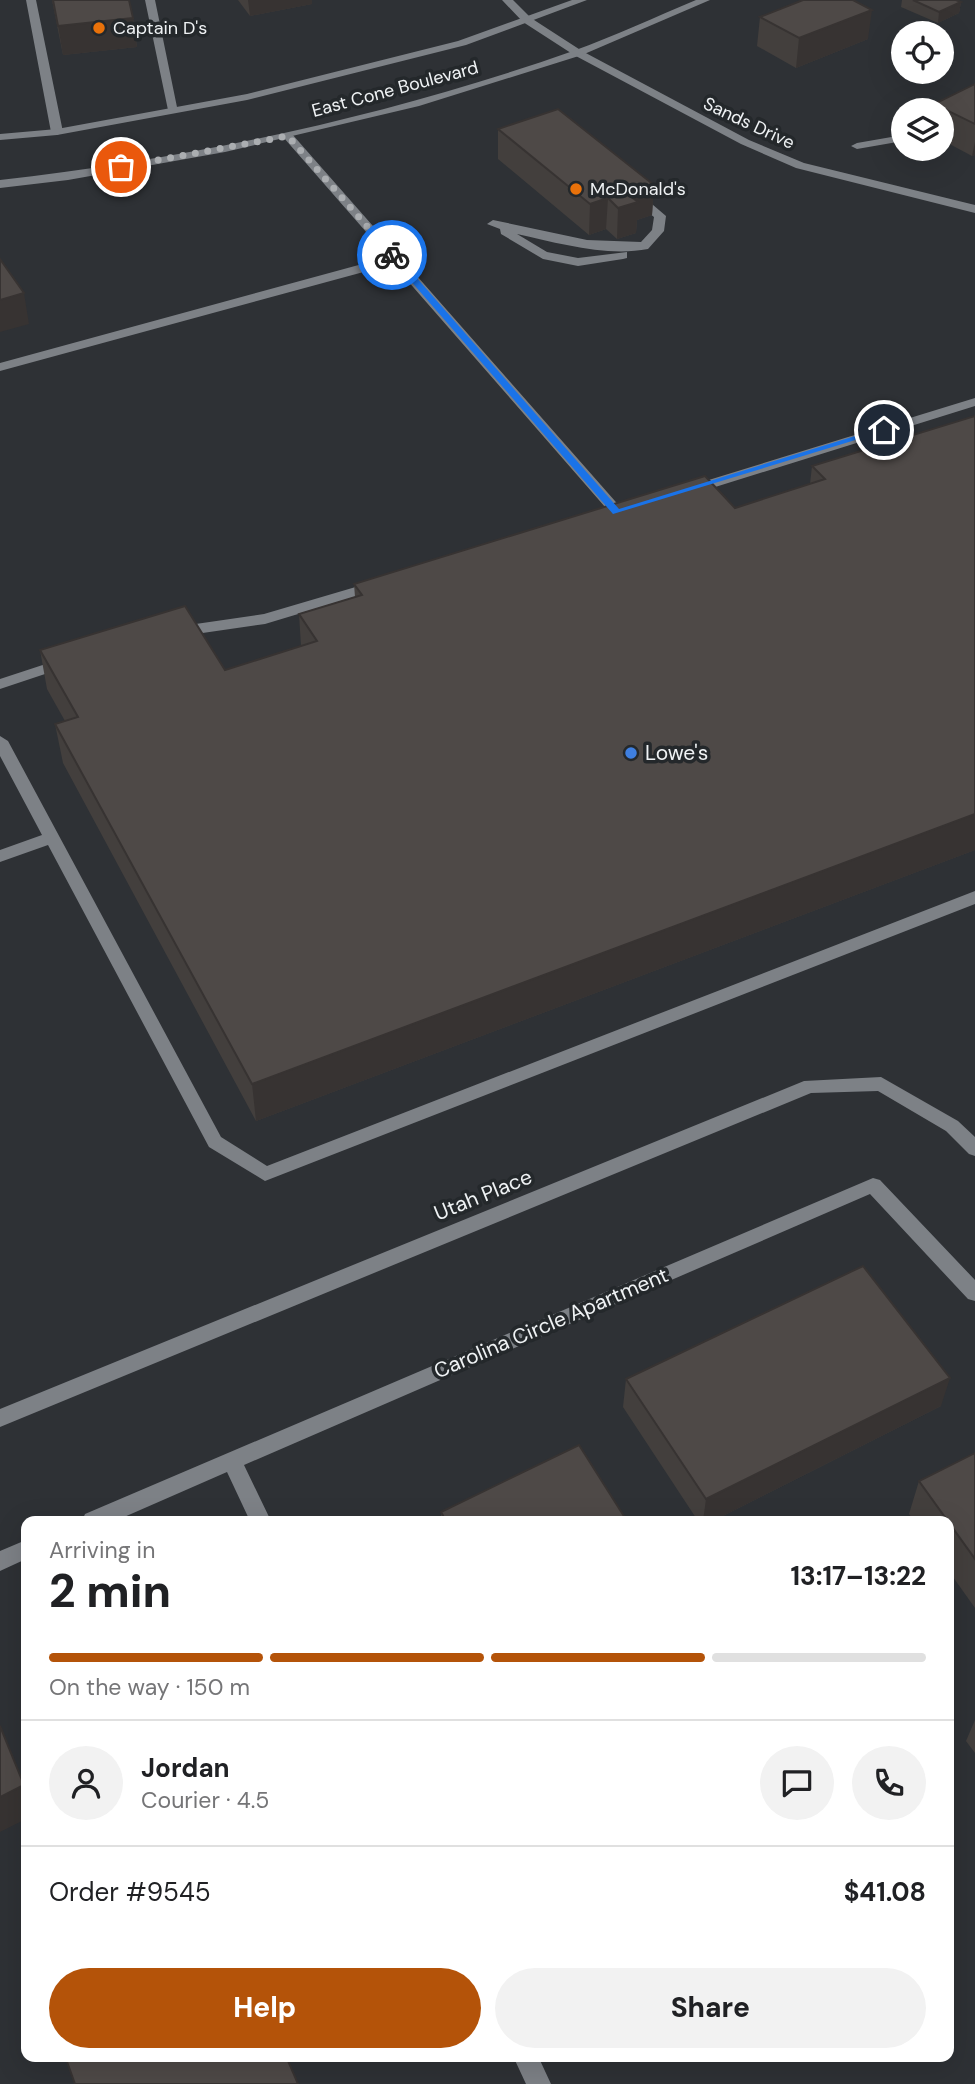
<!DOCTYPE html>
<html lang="en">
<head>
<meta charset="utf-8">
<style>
  :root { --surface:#fff; --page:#f2f2f2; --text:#202124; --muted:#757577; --line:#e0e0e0; --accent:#b45309 }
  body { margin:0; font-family:"DM Sans",sans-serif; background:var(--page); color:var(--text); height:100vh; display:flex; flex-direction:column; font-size:26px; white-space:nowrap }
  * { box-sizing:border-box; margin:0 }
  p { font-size:23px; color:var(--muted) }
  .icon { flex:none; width:38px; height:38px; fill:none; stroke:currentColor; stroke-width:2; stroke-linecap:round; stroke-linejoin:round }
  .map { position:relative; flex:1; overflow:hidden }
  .panel { position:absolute; left:21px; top:1516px; width:933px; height:546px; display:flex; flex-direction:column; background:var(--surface); border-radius:14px; box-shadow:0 7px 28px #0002 }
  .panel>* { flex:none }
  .fabs { position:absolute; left:891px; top:21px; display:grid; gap:14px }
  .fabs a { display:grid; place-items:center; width:63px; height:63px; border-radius:50%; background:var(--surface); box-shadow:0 7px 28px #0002; font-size:35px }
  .pin { position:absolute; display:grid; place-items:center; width:60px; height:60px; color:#fff; margin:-30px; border:4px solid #fff; border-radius:50%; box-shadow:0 2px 7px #0007 }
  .courier { position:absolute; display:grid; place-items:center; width:70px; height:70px; margin:-35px; border:5px solid #1a73e8; border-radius:50%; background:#fff; color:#222; box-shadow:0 2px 9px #0007 }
  .summary em { font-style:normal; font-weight:800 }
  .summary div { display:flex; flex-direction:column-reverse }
  .summary { display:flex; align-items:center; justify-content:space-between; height:119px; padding:0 28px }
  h1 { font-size:46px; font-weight:800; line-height:52px }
  .bar { display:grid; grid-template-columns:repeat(4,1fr); gap:10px 7px; align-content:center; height:84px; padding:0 28px }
  .bar i { height:9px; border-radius:5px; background:var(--line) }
  .bar .selected { background:var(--accent) }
  .bar p { grid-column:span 4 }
  .line { display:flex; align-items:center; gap:18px; padding:0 28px; border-top:2px solid var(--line) }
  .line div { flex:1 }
  .round { display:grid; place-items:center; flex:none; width:74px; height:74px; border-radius:37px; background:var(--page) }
  .button { display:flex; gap:14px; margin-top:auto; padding:14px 28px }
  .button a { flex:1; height:80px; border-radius:42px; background:var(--accent); color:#fff; font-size:28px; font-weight:800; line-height:80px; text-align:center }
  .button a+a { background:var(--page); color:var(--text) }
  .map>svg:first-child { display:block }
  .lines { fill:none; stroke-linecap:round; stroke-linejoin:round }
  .lane { fill:#7d8186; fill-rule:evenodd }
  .street { fill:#7d8186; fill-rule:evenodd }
  .secondary { fill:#7d8186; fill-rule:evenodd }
  .wall { fill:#433f3d }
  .shaded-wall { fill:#373332 }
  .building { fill:#4e4947; stroke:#373332; stroke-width:2 }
  .route { fill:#1a73e8 }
  .done { stroke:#abaeb1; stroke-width:7; stroke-dasharray:0 12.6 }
  .food-dot { fill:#e8710a; stroke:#24282b; stroke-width:2.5 }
  .shop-dot { fill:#3f7fe0; stroke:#24282b; stroke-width:2.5 }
  .labels { text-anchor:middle; stroke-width:7; stroke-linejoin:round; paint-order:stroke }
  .far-poi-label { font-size:18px; fill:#eff2f4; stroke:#24282b; text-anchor:start }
  .far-street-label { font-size:18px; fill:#eff2f4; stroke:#24282b }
  .poi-label { font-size:21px; fill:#eff2f4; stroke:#24282b; text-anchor:start }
  .street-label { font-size:21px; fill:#eff2f4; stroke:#24282b }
</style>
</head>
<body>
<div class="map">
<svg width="975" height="2084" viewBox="0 0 975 2084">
  <rect width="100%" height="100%" fill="#2e3135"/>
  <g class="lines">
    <!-- lane -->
    <path class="lane" d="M26,0h10l27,132 -6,3 -6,-3z
      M145,0h10l23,112 -10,-2z
      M288,133l4,1 330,375v6h-10l-219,-251 -393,107v-8l388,-106 -104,-119 -2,-2z
      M903,135v6l-46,8 -6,-3 6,-3z
      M631,193h8l27,23 -2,15 -16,18c-42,8 -90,-6 -131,-15l30,18 31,6 49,-6v6l-4,1 -45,7 -35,-7 -42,-25 -1,-5 -13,-5 6,-4 94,20 54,2 11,-12 2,-13 -23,-18z
      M975,398v8l-279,87 -5,1 -7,-4 2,-3z
      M376,581l5,2 2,3 -2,3 -116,35 -90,13 -7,-5 7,-5 89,-13z
      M64,658l7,5 -2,3 -69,23v-10z
      M0,736l8,5 213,396 46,29 708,-275v13l-710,277 -56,-34 -161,-302 -48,17v-12l42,-15 -42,-79z
      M873,1178l7,2 95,100v21l-7,-2 -98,-105 -626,271 27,56h-21l-23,-49 -112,49h-33l3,-7z
      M26,1540v19l-26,12v-20z
      M513,2056h25l13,28h-25z"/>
    <!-- street -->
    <path class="street" d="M502,0h11l18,18 51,33 167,89 55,23 171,42v8l-179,-45 -55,-24 -167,-89 -51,-33z
      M881,1077l77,44 17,16v19l-6,-2 -23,-23 -68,-40 -67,2 -811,334v-18l804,-328z"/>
    <!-- secondary -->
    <path class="secondary" d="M572,0h15l-121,45 -219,55 -190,35 -57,5v-6l57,-5 190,-35 211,-53z
      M696,0h14l-128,55 -163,51 -194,46 -157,28 -68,8v-8c194,-22 389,-64 573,-129 42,-15 82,-34 123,-51z"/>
  </g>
  <!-- wall -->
  <path class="wall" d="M52,0l81,18 4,29 -74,8z
    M238,0h74v4l-62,12z
    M902,0h54l5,2 -2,11 -21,10 -37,-16z
    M760,17l108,22 -72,29 -39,-22z
    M975,84v71l-3,1 -30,-16v-30h-9l1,-6z
    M498,129l156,56 -2,30 -15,5 -1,13 -19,6 -11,-10 -17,6 -91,-76z
    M975,416v434l-719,271 -193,-358 -8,-39 10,-3 -18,-32 -7,-39 185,20 76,-24 -2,-32 56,-17 -1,-13 381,-76 75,-24 2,-18z
    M626,1379l315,27 -228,115h-15l-75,-114z
    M975,1453v155l-27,-38v-49h-34l-5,-7 10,-33z
    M441,1512l186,9h-186z
    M975,1720v33l-9,-12z"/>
  <!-- shaded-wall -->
  <path class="shaded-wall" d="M248,0h64v4l-62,12z
    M961,2l-2,11 -21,10 1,-11z
    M872,10l-4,29 -72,29 3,-30z
    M133,18l4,29 -74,8 -5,-29z
    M975,142v13l-3,1z
    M654,185l-2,30 -15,5 -1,13 -19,6 1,-31 8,-15z
    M608,198l-2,31 -17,6 1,-31z
    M24,293l5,31 -29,8v-32z
    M975,814v36l-719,271 -4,-37z
    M950,1378l-9,28 -228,115h-10l3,-22z
    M0,1725l26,64v30l-26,13z"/>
  <!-- building -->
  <path class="building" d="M53,0h76l4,18 -75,8z
    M803,0h50l19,10 -73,28 -39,-21z
    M913,0h43l5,2 -22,10z
    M975,84v40l-41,-20z
    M558,109l96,76 -28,8 12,9 -20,6 -10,-10 -18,6 -92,-75z
    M0,259l24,34 -24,7z
    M975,416v398l-723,270 -197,-360 23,-7 -38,-67 145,-44 40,64 92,-29 -18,-27 63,-19 -8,-11 351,-108 30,32 90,-29 -13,-13z
    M863,1266l87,112 -244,121 -80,-120z
    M579,1445l48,76h-181l-5,-9z
    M975,1453v106l-56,-78z
    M0,1726l24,59 -24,12z
    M65,2056h221l12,28h-223z"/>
  <!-- route -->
  <path class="route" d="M389,253h6l224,256 262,-81 7,2 -275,84 -224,-258z"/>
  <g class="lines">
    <!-- done -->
    <path class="done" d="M121,167l167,-31 104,119"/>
  </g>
  <!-- markers -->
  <g class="food-dot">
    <circle cx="99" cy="28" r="7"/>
    <circle cx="576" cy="189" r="7"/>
  </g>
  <circle class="shop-dot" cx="631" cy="753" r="7"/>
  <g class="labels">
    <!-- far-poi labels -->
    <g class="far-poi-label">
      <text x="113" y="34">Captain D's</text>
      <text x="590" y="195">McDonald's</text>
    </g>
    <!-- far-street labels -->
    <g class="far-street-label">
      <text transform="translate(395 89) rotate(-15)" y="6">East Cone Boulevard</text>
      <text transform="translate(749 123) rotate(25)" y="6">Sands Drive</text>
    </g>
    <!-- poi labels -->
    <g class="poi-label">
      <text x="645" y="760">Lowe's</text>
    </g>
    <!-- street labels -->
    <g class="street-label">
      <text transform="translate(483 1195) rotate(-22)" y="7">Utah Place</text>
      <text transform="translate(551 1323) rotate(-23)" y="7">Carolina Circle Apartment</text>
    </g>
  </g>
</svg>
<div class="fabs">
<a><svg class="icon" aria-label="locate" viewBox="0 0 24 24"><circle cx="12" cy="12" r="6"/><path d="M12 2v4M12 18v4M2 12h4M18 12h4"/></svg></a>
<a><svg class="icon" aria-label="layers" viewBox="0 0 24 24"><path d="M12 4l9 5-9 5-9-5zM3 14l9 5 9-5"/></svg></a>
</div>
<div class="pin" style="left:121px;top:167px;background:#ea580c"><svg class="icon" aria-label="bag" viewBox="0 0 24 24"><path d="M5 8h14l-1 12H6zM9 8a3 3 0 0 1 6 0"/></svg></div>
<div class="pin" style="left:884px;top:430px;background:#1f2937"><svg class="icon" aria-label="home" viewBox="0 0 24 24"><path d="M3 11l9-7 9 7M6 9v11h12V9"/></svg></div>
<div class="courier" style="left:392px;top:255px"><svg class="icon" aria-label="bike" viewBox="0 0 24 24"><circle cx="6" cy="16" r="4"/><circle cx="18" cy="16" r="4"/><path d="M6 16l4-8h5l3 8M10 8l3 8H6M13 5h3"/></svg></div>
<section class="panel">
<div class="summary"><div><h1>2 min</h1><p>Arriving in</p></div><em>13:17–13:22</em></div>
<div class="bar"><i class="selected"></i><i class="selected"></i><i class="selected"></i><i></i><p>On the way · 150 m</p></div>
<div class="line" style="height:126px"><a class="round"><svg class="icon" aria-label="person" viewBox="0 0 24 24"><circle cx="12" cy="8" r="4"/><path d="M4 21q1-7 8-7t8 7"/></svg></a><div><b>Jordan</b><p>Courier · 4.5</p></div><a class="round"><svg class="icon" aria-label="chat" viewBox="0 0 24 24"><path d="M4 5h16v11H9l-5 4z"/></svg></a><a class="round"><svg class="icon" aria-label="phone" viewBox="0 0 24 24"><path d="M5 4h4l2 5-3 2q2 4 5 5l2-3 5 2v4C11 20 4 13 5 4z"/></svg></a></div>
<div class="line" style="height:91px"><div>Order #9545</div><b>$41.08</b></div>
<div class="button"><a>Help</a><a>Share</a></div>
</section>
</div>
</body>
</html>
